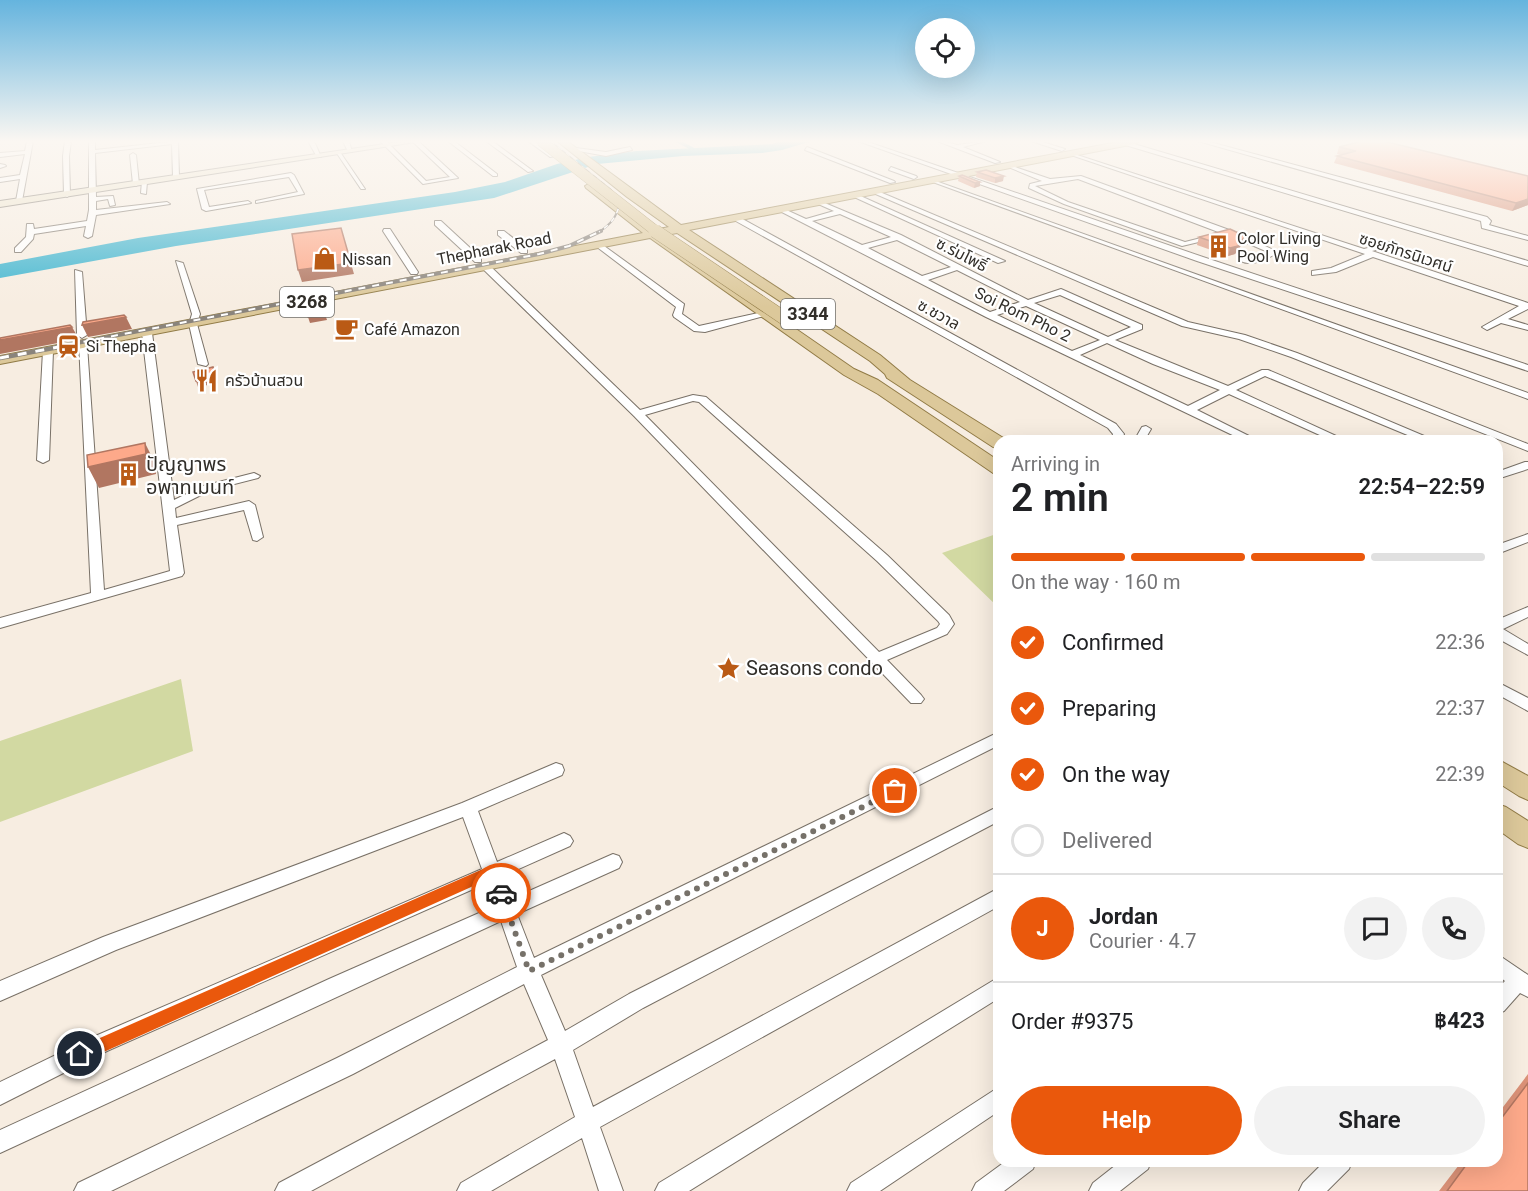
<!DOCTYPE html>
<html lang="en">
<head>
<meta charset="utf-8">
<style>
  :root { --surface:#fff; --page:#f2f2f2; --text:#202124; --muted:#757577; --line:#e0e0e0; --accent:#ea580c }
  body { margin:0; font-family:Roboto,"Noto Sans Thai",sans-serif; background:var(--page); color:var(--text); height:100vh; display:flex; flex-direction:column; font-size:22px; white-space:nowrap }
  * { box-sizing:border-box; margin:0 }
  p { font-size:20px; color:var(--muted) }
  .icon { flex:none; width:33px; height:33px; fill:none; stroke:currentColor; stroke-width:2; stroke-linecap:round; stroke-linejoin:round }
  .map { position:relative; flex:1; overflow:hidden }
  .panel { position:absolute; left:993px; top:435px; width:510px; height:732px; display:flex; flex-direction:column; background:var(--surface); border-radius:18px; box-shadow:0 6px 24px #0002 }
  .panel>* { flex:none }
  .fabs { position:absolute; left:915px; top:18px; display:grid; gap:12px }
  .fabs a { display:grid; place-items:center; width:60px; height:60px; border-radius:50%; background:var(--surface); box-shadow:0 6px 24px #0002; font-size:30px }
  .pin { position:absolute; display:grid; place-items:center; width:51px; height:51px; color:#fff; margin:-26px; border:3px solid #fff; border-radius:50%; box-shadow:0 2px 6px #0007 }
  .courier { position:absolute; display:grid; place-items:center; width:60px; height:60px; margin:-30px; border:4px solid #ea580c; border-radius:50%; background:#fff; color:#222; box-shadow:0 2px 8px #0007 }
  .overview em { font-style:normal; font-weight:600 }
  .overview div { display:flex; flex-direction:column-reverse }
  .overview { display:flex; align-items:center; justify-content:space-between; height:102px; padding:0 18px }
  h1 { font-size:39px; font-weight:600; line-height:45px }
  .bar { display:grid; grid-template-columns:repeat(4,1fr); gap:9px 6px; align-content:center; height:72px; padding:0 18px }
  .bar i { height:8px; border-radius:4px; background:var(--line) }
  .bar .current { background:var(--accent) }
  .bar p { grid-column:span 4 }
  .line { display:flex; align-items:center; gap:15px; padding:0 18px; border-top:2px solid var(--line) }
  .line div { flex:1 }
  .round { display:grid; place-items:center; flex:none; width:63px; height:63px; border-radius:32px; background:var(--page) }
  ol { padding:0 18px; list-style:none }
  li { display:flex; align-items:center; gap:18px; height:66px }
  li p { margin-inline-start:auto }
  li .icon { padding:6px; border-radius:50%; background:var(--accent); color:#fff; stroke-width:4 }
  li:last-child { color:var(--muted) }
  li i { width:33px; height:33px; border:3px solid var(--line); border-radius:50% }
  .primary-button { display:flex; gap:12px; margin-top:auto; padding:12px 18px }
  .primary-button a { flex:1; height:69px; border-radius:36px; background:var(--accent); color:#fff; font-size:24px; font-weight:600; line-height:69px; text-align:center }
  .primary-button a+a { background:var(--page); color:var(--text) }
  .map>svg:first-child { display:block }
  .green { fill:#d2d9a2 }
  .water { fill:#40b5cf }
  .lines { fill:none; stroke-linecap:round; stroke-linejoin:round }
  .canal { fill:#40b5cf; fill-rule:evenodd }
  .street-casing { stroke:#797167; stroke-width:2 }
  .secondary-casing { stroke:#797167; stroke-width:2 }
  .primary-casing { stroke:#917b46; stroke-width:2 }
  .street { fill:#fff; fill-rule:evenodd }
  .secondary { fill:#ede4cc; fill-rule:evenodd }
  .primary { fill:#dcc89a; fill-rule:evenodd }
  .rail-far2-casing { stroke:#8a847c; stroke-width:2 }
  .rail-far1-casing { stroke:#8a847c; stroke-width:4 }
  .rail-casing { stroke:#8a847c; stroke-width:4.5 }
  .rail-far2 { stroke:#fff; stroke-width:1.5; stroke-dasharray:5; stroke-linecap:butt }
  .rail-far1 { stroke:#fff; stroke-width:2; stroke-dasharray:7; stroke-linecap:butt }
  .rail { stroke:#fff; stroke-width:3; stroke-dasharray:9; stroke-linecap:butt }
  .primary-bridge-far1-casing { stroke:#917b46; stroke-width:11; stroke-linecap:butt }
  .primary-bridge-casing { stroke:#917b46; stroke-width:14; stroke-linecap:butt }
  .primary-bridge-far1 { stroke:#dcc89a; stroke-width:10 }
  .primary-bridge { stroke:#dcc89a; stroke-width:13 }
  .wall { fill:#da9177 }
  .shaded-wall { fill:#b17661 }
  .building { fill:#fda98a; stroke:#b17661; stroke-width:1.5 }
  .route { fill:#ea580c }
  .done { stroke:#767169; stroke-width:6; stroke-dasharray:0 10.8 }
  .labels { text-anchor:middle; stroke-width:4.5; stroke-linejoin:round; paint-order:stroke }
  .far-poi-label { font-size:16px; fill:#312e29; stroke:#fff; text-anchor:start }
  .far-street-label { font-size:16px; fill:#312e29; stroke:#fff }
  .shield { fill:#fff; stroke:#6f6d69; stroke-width:1.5 }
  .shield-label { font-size:18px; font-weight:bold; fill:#312e29 }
  .poi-label { font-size:20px; fill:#312e29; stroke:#fff; text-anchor:start }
</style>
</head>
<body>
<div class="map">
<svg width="1528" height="1191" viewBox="0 0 1528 1191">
  <rect width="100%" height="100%" fill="#f7ede1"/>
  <!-- green -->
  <path class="green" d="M999,533v75l-57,-55z
    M181,679l12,72 -193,71v-81z"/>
  <!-- water -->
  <path class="water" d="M782,141h30l-30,9 -20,3 -79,3 -86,8 -103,34 -318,48 -176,32v-14l138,-26 317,-46 50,-10 52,-18 31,-7 49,-6 135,-7z"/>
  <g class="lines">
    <!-- canal -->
    <path class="canal" d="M674,141h7l19,10 -5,1z"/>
    <defs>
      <path id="street" d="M27,141h6l-11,60 -3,2 -3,-2 4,-22 -20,3v-4l20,-3 5,-21 -25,3v-4l25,-2z
        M65,141h6l-2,15 1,39 -3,2 -3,-2 -1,-39z
        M89,141h6v9l83,-9 1,36 -3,2 -3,-2 -1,-33 -77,9 1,44 17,-1 2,9 -5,1 -2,-7 -12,2v9l71,-8 3,2 -74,11 -4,21 -4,2 -4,-2 2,-10 -52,8 -1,5 -12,13h-6v-4l11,-11 1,-13h6l1,5 53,-8 2,-11z
        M308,141h6l7,16h-4z
        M343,141h6l3,11h-4z
        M380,141h6l40,40 24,-4 -38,-36h6l40,37 -35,6z
        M448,141h6l43,33v2h-4z
        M486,141h6l41,30 -5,1z
        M528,141h6l21,15 -5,1z
        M858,141h7l338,116 325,108v6l-331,-110z
        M937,141h7l13,4 29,-4 -23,6 37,15 -5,1z
        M1031,141h8l26,8 -3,2z
        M1124,141l404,120v5l-406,-122z
        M1198,141h8l281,76 4,4 -2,4 39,11v4l-46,-12 -1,-7z
        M630,147l2,3 -26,6 -33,-6 3,-2 30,4z
        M807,147l87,34 1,1 -5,1 -85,-33z
        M336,152h4l25,37h-4z
        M1068,152l296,97 31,-8v4l-23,6 156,52v6l-20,10 20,6v5l-27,-7 -14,7 -5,-3 37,-21 -146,-49 -37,15 -24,3v-4l19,-3 34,-14 -297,-100z
        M133,153l3,2 3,29 -3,2 -3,-2 -3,-29z
        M0,164l5,1 1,1 -6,2z
        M1006,164l44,15 31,-3 151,55 46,21c-10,7 -26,15 -37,9l1,-2 14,-1 12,-6 -40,-17 -46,11 -118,-42 -35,-16 1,-4 12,-3 -36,-15zM1078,179l143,54 -36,9 -117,-40 -33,-16z
        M891,167l25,9 1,1 -3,2 -25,-9z
        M291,173l3,2 10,19 -48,9v-2l42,-9 -9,-15 -85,13 5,17 39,-6 3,2 -45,8 -4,-2 -5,-20z
        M930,179l598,214v6l-598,-218z
        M142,181l5,1 -1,12 -5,-1z
        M871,190h4l313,132 57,13 52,18 231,91v7l-237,-94 -52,-18 -57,-13 -311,-134z
        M852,194h4l149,67 -7,2 -146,-67z
        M816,201h4l81,34 127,65 33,-11 81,36v4l-27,11 113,46 34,-16h6l168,71h-14l-157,-65 -29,14 111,51h-14l-104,-47 -32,16 62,31h-14l-259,-124 -210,-108 6,-1 24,11 28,-8 -18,-8zM840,214l51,23 -29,8 -50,-24zM897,240l54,27 -29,9 -54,-28zM957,270l63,32 -30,10 -62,-32zM1060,295l71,32 -23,10 -74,-34zM1026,306l74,34 -28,11 -75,-36zM1107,343l46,21 67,26 -32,16 -108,-51z
        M737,216l379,208 8,10 -3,7h-10l2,-7 -5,-6 -374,-208v-4z
        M435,221h6l40,37v4h-6l-40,-37z
        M384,229h6l28,43 -1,2h-6l-28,-43z
        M498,231h6l23,18v4h-6l-23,-18z
        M600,243l84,61 -2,10 17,12 68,-15 4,3 -66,18 -11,-1 -20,-14 -1,-2 3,-8 -79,-60v-4z
        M176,261l7,2 17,51 -3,10 11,40 -2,2 -8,-2 -9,-40 3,-10z
        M483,265h6l151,145 53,-15 13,2 181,158 62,60 5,9 -7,10 -60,26 34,35 3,4 -3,4h-10l-277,-287 -151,-147zM693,401l6,1 178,159 61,60 2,3 -3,4 -58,24 -234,-237z
        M75,270l7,2 5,63 -5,3 -5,-3z
        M147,330l5,3 22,167 29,-14 51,-13 6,3 -2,2 -47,12 -36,18 1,10 73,-17 6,4 8,32 -6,4 -4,-1 -9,-30 -67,15 7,48 -2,3 -182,52v-10l91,-25 -12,-250 8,2 17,245 66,-19 -28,-238z
        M48,348l5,3 -4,109 -6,3 -6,-3 6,-109z
        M1146,426l5,3 -7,12h-10l8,-14z
        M1525,462h3v7l-31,10v-7z
        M1528,534v8l-31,12v-9z
        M1528,607v10l-25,12 25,15v11l-31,-17v-18z
        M1497,682l31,16v13l-31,-17z
        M999,732v13l-458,230 24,56 64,-37 370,-188v15l-356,187 -70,42 20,57 406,-219v18l-399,221 23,64h-24l-17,-53 -91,53h-34l4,-8 114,-66 -20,-58 -244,132h-36l4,-8 269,-143 -24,-56 -171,90 -242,117h-37l4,-8 259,-125 180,-91 -16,-46 -501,232v-23l329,-151 166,-73 -8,-23 -380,168 -107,54v-23l93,-45 389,-168 -19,-52 -347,133 -116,51v-20l103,-44 359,-134 94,-40 6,2 2,5 -2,5 -84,36 19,51 67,-29 6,3 3,5 -3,5 -67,30 8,23 102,-45 6,2 3,6 -3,6 -102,46 17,44z
        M1497,954l31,21v22l-8,-4 -16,18 -7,3v-25l8,-8 -8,-6z
        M999,977v21l-310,193h-34l4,-8z
        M999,1087v24l-119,80h-33l4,-8z
        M1006,1161h30l-3,8 -29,22h-32l4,-8z
        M1121,1161h30l-3,8 -28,22h-31l4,-8z
        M1325,1161h27l-3,8 -22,22h-28l4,-8z"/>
      <path id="secondary" d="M405,141h17l-422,66v-6z"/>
      <path id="primary" d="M557,141h10l114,84 442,-84h17l-5,3 -446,86 191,125 30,25 95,59 1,2h-7v7l-6,-1 -106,-69 -2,-4 -15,-13 -193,-128 -16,3 193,133 24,11 121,81v13l-6,-1 -115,-79 -34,-19 -194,-137 -650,126v-8l643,-123 -57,-45 -1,-2 5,-3 64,47 15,-3 -42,-30z
        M1497,759l31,17v24l-9,-4 -22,-14z
        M1497,804l9,3 22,14v27l-10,-4 -21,-15z"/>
    </defs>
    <!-- street casing -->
    <use href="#street" class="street-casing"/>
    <!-- secondary casing -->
    <use href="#secondary" class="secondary-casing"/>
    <!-- primary casing -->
    <use href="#primary" class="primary-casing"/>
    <!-- street -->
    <use href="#street" class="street"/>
    <!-- secondary -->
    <use href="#secondary" class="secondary"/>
    <!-- primary -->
    <use href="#primary" class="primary"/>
    <defs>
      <path id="rail-far2" d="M550,141l61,49 9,12c-3,15 -9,22 -21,30"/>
      <path id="rail-far1" d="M56,347l483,-93 30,-8 32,-15"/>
      <path id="rail" d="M0,358l64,-12"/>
    </defs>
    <!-- rail-far2 casing -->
    <use href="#rail-far2" class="rail-far2-casing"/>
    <!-- rail-far1 casing -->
    <use href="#rail-far1" class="rail-far1-casing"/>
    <!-- rail casing -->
    <use href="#rail" class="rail-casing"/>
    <!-- rail-far2 -->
    <use href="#rail-far2" class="rail-far2"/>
    <!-- rail-far1 -->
    <use href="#rail-far1" class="rail-far1"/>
    <!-- rail -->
    <use href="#rail" class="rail"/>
    <defs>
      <path id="primary-bridge-far1" d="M541,141l116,91"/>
      <path id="primary-bridge" d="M655,231l135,91"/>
    </defs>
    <!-- primary-bridge-far1 casing -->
    <use href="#primary-bridge-far1" class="primary-bridge-far1-casing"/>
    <!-- primary-bridge casing -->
    <use href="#primary-bridge" class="primary-bridge-casing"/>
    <!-- primary-bridge-far1 -->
    <use href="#primary-bridge-far1" class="primary-bridge-far1"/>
    <!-- primary-bridge -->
    <use href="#primary-bridge" class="primary-bridge"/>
  </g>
  <!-- wall -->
  <path class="wall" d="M1339,147l189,29v29l-16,6 -178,-48 3,-7 5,-1 -5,-1z
    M977,172l26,9 -8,2 -19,-6z
    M959,176l21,6v4l-6,2 -16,-7z
    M1245,236l-3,8 -7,10 -7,2 -31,-11 2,-8z
    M1528,1074v117h-89l23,-30h35v-46z"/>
  <!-- shaded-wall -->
  <path class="shaded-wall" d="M1004,176l-1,5 -8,2v-5z
    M980,182v4l-6,2 1,-5z
    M1528,199v6l-16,6 4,-8z
    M341,228l13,46 -52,8 -4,-12z
    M1245,236l-3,8 -7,10 -7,2 2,-8z
    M325,314l2,6 -17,3 -2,-6z
    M126,317l6,12 -44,8 -6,-12z
    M72,327l7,12 -79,15v-14z
    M213,367l5,16 -20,4 -2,-6z
    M145,443l10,20 1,11 -57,14 -11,-21z"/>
  <!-- building -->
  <path class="building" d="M1362,141h21l145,35v23l-12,4 -179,-47 19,-5 -17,-4z
    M986,170l18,6 -9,2 -18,-6z
    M962,175l18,7 -5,1 -16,-7z
    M341,228l10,35 -53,7 -6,-36z
    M1230,229l15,7 -7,10 -8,2 -31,-11z
    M320,303l5,11 -17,3 -4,-10z
    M124,315l2,2 -44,8 1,-3z
    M70,325l2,2 -72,13v-2z
    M213,367l2,9 -19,5 -3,-9z
    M145,443l1,11 -58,13 -1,-12z
    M1528,1083v108h-81l22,-30h28v-37z"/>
  <!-- sky -->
  <linearGradient id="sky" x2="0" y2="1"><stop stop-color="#65b4de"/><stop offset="0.46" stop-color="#fbf7f2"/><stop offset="1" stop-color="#fbf7f2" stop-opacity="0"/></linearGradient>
  <rect width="1528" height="307" fill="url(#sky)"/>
  <!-- route -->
  <path class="route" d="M492,865l5,2 10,26 -2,4h-9l-7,-18 -403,181 -6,2 -5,-2 -3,-6 3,-5z"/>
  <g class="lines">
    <!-- done -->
    <path class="done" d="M501,893l28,78 366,-180"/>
  </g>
  <!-- icons -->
  <defs>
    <symbol id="building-bare" viewBox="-9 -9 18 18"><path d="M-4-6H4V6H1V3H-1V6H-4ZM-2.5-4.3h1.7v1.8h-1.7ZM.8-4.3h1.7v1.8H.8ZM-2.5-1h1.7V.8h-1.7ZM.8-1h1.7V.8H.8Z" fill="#ba5a15" stroke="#fff" stroke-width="2.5" paint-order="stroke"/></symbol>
    <symbol id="shop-bare" viewBox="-9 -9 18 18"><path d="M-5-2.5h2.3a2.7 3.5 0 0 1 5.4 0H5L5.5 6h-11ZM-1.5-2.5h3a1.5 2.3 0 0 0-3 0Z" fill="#ba5a15" stroke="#fff" stroke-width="2.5" paint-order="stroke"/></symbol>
    <symbol id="cafe-bare" viewBox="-9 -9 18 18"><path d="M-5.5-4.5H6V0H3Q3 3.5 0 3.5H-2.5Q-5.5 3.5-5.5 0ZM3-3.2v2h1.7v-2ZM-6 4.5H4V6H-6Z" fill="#ba5a15" stroke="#fff" stroke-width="2.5" paint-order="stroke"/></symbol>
    <symbol id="station-bare" viewBox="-9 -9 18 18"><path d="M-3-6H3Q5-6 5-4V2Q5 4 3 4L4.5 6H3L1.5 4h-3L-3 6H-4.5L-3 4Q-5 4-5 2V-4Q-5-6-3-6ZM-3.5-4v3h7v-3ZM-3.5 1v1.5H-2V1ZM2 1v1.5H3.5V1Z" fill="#ba5a15" stroke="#fff" stroke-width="2.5" paint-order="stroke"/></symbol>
    <symbol id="restaurant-bare" viewBox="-9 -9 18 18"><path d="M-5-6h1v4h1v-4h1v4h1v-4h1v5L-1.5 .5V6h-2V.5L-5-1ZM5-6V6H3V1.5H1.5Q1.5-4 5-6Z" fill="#ba5a15" stroke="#fff" stroke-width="2.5" paint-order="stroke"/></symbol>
    <symbol id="sight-bare" viewBox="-9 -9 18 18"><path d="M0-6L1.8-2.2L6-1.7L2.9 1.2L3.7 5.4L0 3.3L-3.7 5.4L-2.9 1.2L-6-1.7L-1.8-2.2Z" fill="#ba5a15" stroke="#fff" stroke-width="2.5" paint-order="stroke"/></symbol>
  </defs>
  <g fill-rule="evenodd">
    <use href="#building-bare" x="1202" y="230" width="33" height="33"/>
    <use href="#shop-bare" x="308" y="242" width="33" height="33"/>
    <use href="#cafe-bare" x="330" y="312" width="33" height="33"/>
    <use href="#station-bare" x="52" y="330" width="33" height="33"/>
    <use href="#restaurant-bare" x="190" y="364" width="33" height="33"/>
    <use href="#building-bare" x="112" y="458" width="33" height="33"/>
    <use href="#sight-bare" x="712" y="652" width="33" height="33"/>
  </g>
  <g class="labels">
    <!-- far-poi labels -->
    <g class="far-poi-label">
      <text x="1237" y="244">Color Living<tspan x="1237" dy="18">Pool Wing</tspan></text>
      <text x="342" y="265">Nissan</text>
      <text x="364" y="335">Café Amazon</text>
      <text x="86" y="352">Si Thepha</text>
      <text x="225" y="386">ครัวบ้านสวน</text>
    </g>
    <!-- far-street labels -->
    <g class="far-street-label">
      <text transform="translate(494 248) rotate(-11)" y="6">Thepharak Road</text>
      <text transform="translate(1406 252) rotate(18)" y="6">ซอยภัทรนิเวศน์</text>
      <text transform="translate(962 254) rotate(27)" y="6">ซ.ร่มโพธิ์</text>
      <text transform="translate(939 314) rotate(29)" y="6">ซ.ชวาล</text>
      <text transform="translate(1023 314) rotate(26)" y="6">Soi Rom Pho 2</text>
    </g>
    <!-- shield labels -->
    <g class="shield">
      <rect x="280" y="287" width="54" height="30" rx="4.5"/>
      <rect x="781" y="299" width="54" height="30" rx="4.5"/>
    </g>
    <g class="shield-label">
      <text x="307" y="308">3268</text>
      <text x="808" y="320">3344</text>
    </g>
    <!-- poi labels -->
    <g class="poi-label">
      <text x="146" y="471">ปัญญาพร<tspan x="146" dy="23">อพาทเมนท์</tspan></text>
      <text x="746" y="675">Seasons condo</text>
    </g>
  </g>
</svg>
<div class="fabs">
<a><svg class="icon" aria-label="locate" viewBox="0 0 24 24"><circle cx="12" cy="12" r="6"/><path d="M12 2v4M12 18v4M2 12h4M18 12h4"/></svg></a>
</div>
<div class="pin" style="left:895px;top:791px;background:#ea580c"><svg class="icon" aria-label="bag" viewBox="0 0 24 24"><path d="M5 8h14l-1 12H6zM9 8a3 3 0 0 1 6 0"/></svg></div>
<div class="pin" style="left:80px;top:1054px;background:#1f2937"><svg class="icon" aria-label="home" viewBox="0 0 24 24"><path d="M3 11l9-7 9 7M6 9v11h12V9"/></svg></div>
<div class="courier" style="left:501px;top:893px"><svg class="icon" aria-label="car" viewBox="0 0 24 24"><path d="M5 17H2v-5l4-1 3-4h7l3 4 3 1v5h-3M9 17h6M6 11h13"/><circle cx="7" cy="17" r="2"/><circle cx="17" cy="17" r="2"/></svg></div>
<section class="panel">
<div class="overview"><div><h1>2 min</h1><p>Arriving in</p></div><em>22:54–22:59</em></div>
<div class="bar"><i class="current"></i><i class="current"></i><i class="current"></i><i></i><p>On the way · 160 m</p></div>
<ol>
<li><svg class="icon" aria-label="check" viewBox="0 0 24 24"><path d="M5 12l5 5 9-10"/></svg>Confirmed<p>22:36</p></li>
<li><svg class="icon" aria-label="check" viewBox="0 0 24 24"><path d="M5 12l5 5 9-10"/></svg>Preparing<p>22:37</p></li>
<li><svg class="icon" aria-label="check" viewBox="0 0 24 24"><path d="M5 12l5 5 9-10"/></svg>On the way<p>22:39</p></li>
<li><i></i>Delivered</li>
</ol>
<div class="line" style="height:108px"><b class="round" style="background:var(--accent);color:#fff">J</b><div><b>Jordan</b><p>Courier · 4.7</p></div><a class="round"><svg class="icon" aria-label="chat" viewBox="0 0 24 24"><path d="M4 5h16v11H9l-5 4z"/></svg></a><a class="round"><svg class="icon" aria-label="phone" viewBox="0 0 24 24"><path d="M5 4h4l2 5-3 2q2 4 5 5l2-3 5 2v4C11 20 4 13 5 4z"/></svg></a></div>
<div class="line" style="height:78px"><div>Order #9375</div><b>฿423</b></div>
<div class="primary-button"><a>Help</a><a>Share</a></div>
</section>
</div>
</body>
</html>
